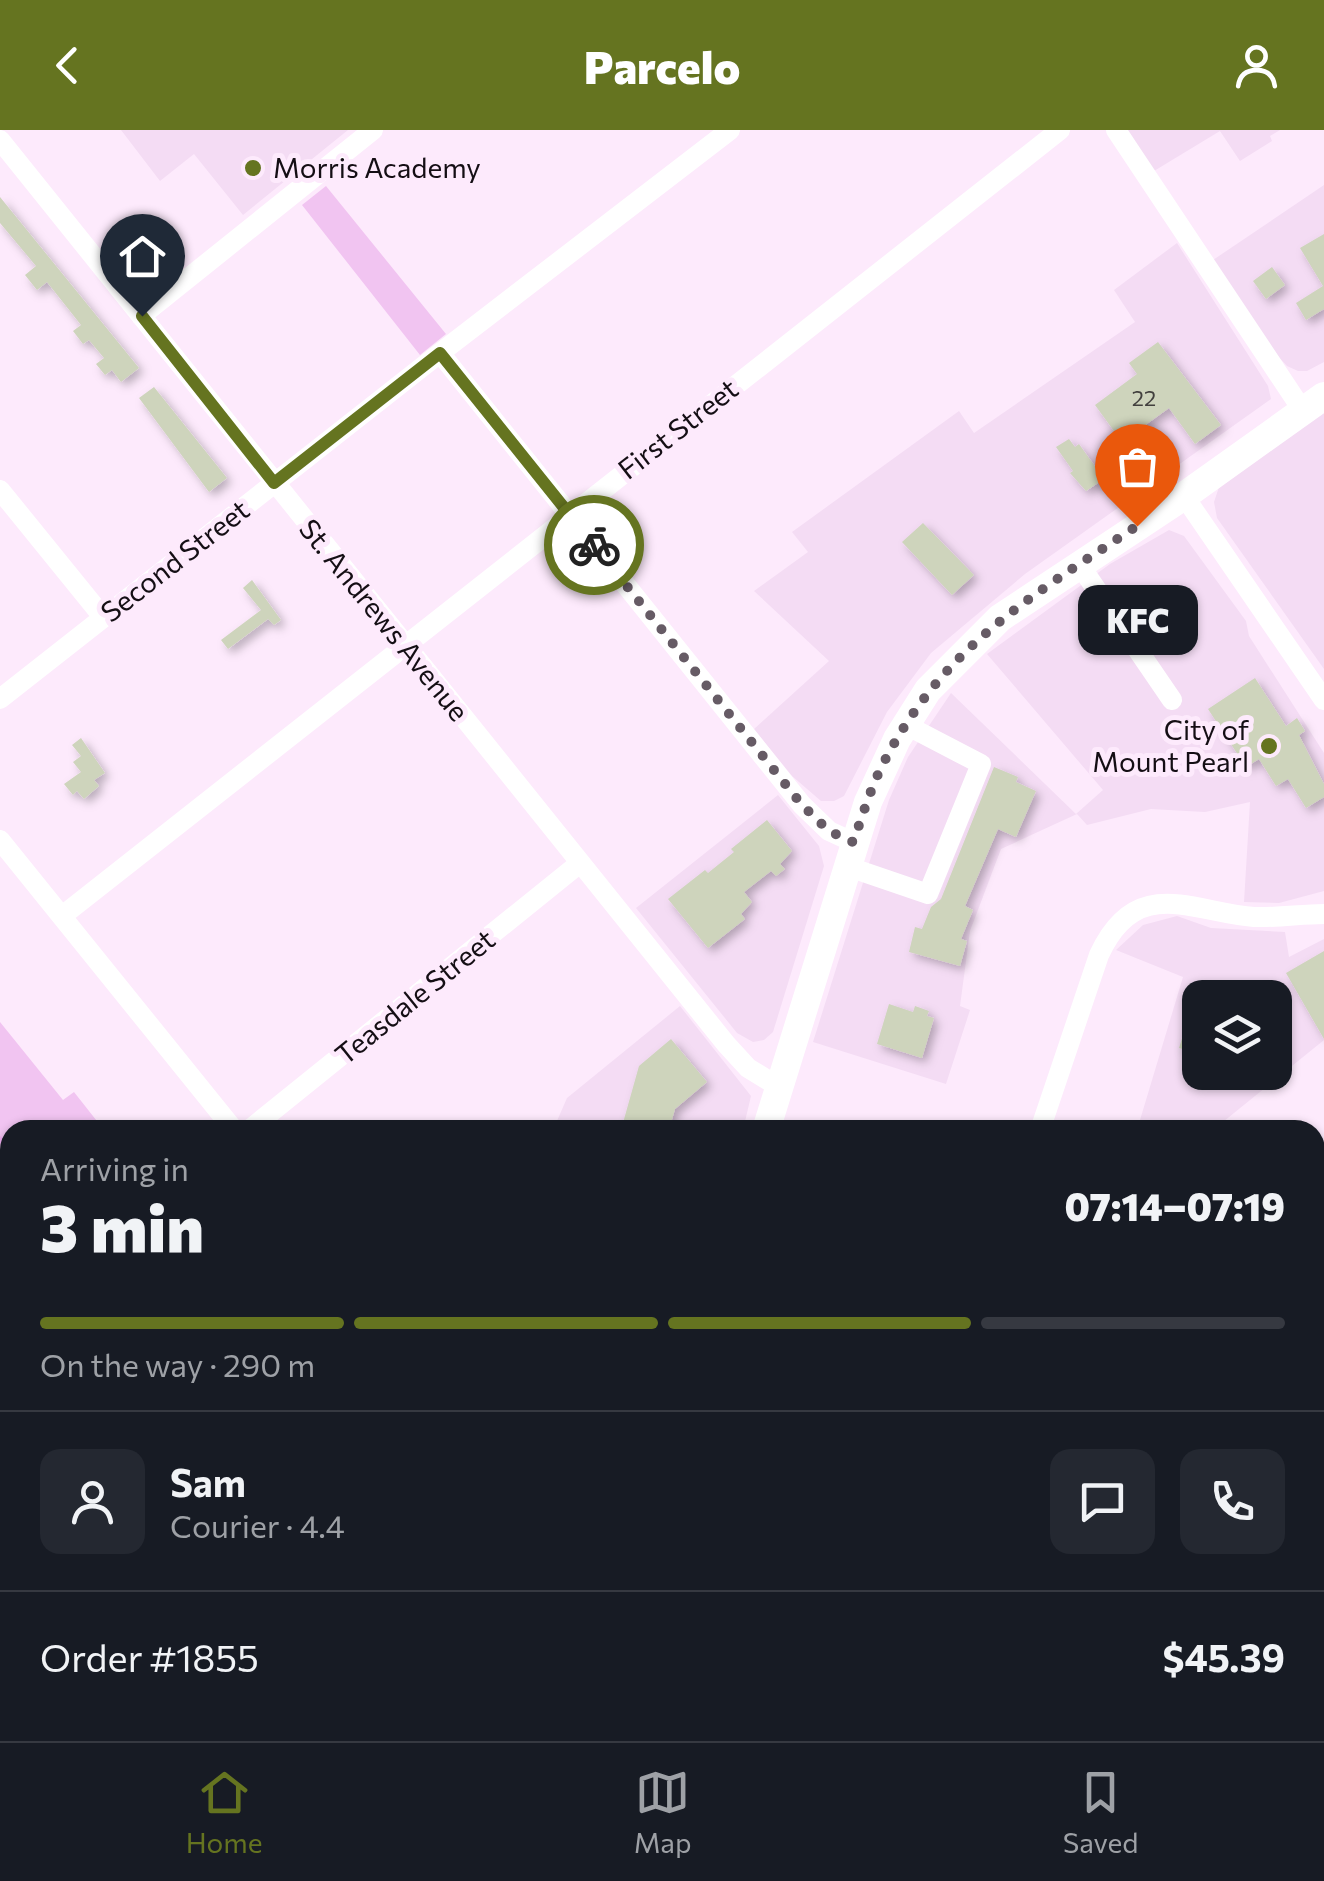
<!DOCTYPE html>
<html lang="en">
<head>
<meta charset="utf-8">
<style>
  :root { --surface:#171b24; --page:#242831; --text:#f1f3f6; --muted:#9ea1a6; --line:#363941; --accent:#657420 }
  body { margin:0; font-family:Commissioner,sans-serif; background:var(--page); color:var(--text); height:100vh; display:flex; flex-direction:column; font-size:38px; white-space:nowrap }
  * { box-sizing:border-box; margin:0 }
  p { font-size:32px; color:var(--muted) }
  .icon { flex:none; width:55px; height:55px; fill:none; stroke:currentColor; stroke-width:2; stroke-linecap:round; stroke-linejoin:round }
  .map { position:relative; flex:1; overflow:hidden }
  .side { position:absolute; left:0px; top:990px; width:1325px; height:622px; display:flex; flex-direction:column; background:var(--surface); border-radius:30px 30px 0 0; box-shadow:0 2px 8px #0004 }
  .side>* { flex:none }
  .fabs { position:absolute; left:1182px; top:850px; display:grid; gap:20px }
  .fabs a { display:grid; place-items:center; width:110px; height:110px; border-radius:20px; background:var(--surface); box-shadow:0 2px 8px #0004; font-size:50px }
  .pin { position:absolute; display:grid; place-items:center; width:85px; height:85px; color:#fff; margin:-102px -42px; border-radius:50% 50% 50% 0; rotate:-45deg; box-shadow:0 0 10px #0007 }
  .pin .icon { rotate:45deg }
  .courier { position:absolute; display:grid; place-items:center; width:100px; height:100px; margin:-50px; border:8px solid #657420; border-radius:50%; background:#fff; color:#222; box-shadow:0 2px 12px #0007 }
  .bubble { position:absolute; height:70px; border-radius:20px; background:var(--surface); box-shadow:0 2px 8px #0004; font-size:32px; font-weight:800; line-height:70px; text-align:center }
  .summary em { font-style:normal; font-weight:800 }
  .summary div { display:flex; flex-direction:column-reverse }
  .summary { display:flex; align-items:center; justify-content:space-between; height:170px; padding:0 40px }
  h1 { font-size:65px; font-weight:800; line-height:75px }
  .bar { display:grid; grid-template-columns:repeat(4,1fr); gap:15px 10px; align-content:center; height:120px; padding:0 40px }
  .bar i { height:12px; border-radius:8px; background:var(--line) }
  .bar .selected { background:var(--accent) }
  .bar p { grid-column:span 4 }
  .line { display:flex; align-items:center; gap:25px; padding:0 40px; border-top:2px solid var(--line) }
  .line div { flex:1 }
  .round { display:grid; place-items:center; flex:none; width:105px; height:105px; border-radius:20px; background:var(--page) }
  header { display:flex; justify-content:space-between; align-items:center; height:130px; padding:0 40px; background:var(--accent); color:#fff; font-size:45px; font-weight:800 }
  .tabs { display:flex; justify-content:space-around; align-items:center; height:140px; border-top:2px solid var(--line); background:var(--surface); font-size:28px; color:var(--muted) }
  .tabs a { display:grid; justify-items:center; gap:5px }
  .tabs .selected { color:var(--accent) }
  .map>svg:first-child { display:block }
  .built { fill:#f4dcf4; fill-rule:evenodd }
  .green { fill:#f1c4f1 }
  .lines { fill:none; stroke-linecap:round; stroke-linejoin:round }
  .stream { stroke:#f4b0f5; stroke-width:5 }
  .building { fill:#ced4bc; filter:url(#shadow) }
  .minor { stroke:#fff; stroke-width:20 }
  .major { stroke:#fff; stroke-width:28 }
  .done { stroke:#665b65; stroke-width:10; stroke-dasharray:0 18 }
  .route { stroke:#657420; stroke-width:12 }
  .poi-dot { fill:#657420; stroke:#fdeafc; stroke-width:4 }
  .labels { text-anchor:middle; stroke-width:10; stroke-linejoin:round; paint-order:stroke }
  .number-label { font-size:22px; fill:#42403e }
  .poi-label { font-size:28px; fill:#140e14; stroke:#fdeafc; text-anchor:start }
  .street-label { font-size:28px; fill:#140e14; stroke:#fdeafc }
</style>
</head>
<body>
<header><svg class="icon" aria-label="back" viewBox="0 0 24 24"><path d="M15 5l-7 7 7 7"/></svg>Parcelo<svg class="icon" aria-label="person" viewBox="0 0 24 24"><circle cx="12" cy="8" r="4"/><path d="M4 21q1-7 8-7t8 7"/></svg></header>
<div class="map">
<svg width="1324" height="1611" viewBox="0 0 1324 1611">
  <defs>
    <filter id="shadow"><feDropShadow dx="4.5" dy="4.5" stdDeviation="5" flood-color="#0004"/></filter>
  </defs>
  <rect width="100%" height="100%" fill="#fdeafc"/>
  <!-- built -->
  <path class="built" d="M121,0h227l-105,85 -49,-61 -34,27z
    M1127,0h153l-10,6 2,5 -32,20 -20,-30 -66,40z
    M1324,55v177l-17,9h-9l-11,-5 -12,-13 -62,-93z
    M1177,113l91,143 3,13 -246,175 -94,79 -44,59 -43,84 -10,5h-13l-29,-25 -38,-47 75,-68 -75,-70 54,-39 -16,-20 167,-121 15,22 161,-111 -21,-32z
    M1324,282v257l-107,-151 -3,-16 6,-18z
    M1169,400l15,6 62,85 3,15 75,117v138l-45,12 -35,-1 6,-100 -45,10 -54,-3 -64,16 -10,-11 -76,35 -31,82 -10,75 10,4 -24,74 -133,-42 76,-242 19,-43 43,-64 125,121 27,-24 -116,-136 123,-90z
    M778,665l41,51 5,20 -51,166 -9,8 -11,2 -16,-9 -101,-125z
    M1177,786l34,12 74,4 4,25 35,-18v101l-111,90h-76l46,-153 -67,-27 27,-25zM1200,868h75v74h-75z
    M680,876l71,90 -8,34h-190l14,-32z"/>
  <!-- green -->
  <path class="green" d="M326,56l120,148 -26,21 -118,-150z
    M0,892l63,78 11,-8 30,38h-94v147l-10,-4z"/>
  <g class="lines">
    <!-- stream -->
    <path class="stream" d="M0,1009l10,12"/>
  </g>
  <!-- building -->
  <path class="building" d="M0,67l139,171 -18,14 -9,-12 -7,5 -9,-11 8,-6 -15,-18 -6,4 -10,-13 8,-6 -34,-43 -10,8 -12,-15 11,-9 -36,-43z
    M1324,104v75l-18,11 -10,-17 27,-17 -23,-38z
    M1272,137l13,18 -19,14 -13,-18z
    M1158,212l63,83 -26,19 -26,-36 -47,34 -27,-37 42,-31 -8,-11z
    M154,257l73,91 -18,14 -70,-94z
    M1069,309l6,8 4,-3 25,35 -18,12 -16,-18 3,-2 -17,-24z
    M923,393l51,52 -22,20 -50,-53z
    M252,450l29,40 -7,5 -6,-6 -40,30 -7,-9 40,-30 -18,-22z
    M1255,548l31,48 11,-8 8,13 -6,4 25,49v13l-18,11 -18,-29 -12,7 -17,-27 -13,8 -38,-58z
    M81,608l24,35 -11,7 5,6 -15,13 -7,-8 -4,4 -9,-11 17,-12 -8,-10 8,-6 -9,-11z
    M994,637l24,10 -2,5 20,9 -20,46 -18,-8 -33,77 8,4 -12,29 6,2 -7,25 -51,-14 6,-25 7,2 9,-22 10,-8z
    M767,690l25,31 -12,13 5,5 -9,7 -5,-5 -27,21 8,10 -11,12 4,5 -37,29 -40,-49 37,-29 3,3 26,-21 -3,-3z
    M1324,821v88l-38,-66z
    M1197,862l3,1v59l-4,1 -17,-5z
    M889,874l24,8 2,-6 14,5 -2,5 7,2 -12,40 -45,-14z
    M671,909l36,43 -32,27 -6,21h-48l18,-64z"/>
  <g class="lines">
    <!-- minor -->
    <path class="minor" d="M1116,0l187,281
      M0,10l726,904 22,24 31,19
      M141,186l232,-186
      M440,223l362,452 27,26 24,11
      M0,360l103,127
      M1184,366l140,204
      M1079,434l93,136
      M0,569l440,-346 290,-223
      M0,710l234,290
      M846,736l82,28 53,-130 -75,-39
      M62,786l998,-786
      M249,1000l331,-267
      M1040,1000l59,-175c37,-81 93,-43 155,-38 24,1 47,-3 70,-3
      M1315,1073l9,-7
      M0,1260l10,5
      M1315,1329l9,-4
      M0,1452l10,-36
      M0,1540l10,3
      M1315,1594l9,-7
      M205,1602l28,9
      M657,1602l29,9
      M817,1611l3,-9
      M1295,1611l10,-9"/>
    <!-- major -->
    <path class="major" d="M766,1000l102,-328 29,-63 31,-49 72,-72 184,-122 140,-100
      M563,1611l3,-9"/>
  </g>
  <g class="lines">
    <!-- done -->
    <path class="done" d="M594,415l208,260 27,26 24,11c9,-24 16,-49 27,-72 60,-122 149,-172 257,-244"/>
    <!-- route -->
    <path class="route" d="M142,186l132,167 166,-130 154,192"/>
  </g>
  <!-- markers -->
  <g class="poi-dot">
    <circle cx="253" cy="38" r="10"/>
    <circle cx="1269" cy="616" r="10"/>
  </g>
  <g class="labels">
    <!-- number labels -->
    <g class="number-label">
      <text x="1144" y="276">22</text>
    </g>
    <!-- poi labels -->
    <g class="poi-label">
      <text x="273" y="48">Morris Academy</text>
      <text x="1249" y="610" text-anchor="end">City of<tspan x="1249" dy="32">Mount Pearl</tspan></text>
    </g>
    <!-- street labels -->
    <g class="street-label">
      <text transform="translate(678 299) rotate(-38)" y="10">First Street</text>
      <text transform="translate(175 431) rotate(-38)" y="10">Second Street</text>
      <text transform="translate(384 490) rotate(51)" y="10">St. Andrews Avenue</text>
      <text transform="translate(415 867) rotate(-39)" y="10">Teasdale Street</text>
    </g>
  </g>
</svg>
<div class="fabs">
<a><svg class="icon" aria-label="layers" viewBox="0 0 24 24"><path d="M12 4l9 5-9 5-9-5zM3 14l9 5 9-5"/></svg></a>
</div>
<div class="pin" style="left:1137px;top:396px;background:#ea580c"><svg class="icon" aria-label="bag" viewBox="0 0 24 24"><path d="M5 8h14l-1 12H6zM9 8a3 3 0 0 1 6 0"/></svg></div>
<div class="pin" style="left:142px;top:186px;background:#1f2937"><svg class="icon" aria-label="home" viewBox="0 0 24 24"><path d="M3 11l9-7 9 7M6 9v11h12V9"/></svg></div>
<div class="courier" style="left:594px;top:415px"><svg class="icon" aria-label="bike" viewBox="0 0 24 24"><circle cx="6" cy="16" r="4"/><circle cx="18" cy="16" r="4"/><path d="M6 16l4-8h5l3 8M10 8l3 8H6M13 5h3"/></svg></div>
<div class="bubble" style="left:1078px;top:455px;width:120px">KFC</div>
<section class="side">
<div class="summary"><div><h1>3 min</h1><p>Arriving in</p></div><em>07:14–07:19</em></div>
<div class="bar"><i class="selected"></i><i class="selected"></i><i class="selected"></i><i></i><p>On the way · 290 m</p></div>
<div class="line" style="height:180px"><a class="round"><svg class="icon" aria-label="person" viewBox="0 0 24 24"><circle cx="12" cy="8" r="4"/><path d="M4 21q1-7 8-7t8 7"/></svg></a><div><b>Sam</b><p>Courier · 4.4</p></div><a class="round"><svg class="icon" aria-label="chat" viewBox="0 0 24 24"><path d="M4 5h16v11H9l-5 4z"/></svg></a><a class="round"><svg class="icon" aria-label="phone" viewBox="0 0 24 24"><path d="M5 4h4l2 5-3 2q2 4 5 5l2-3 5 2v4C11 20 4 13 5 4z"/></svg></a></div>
<div class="line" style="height:130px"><div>Order #1855</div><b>$45.39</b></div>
</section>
</div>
<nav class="tabs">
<a class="selected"><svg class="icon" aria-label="home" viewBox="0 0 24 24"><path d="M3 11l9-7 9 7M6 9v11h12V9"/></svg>Home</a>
<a><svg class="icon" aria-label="map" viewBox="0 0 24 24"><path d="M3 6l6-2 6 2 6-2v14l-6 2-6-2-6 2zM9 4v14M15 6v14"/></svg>Map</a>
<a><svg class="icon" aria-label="saved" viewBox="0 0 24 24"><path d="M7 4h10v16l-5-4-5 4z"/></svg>Saved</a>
</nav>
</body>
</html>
